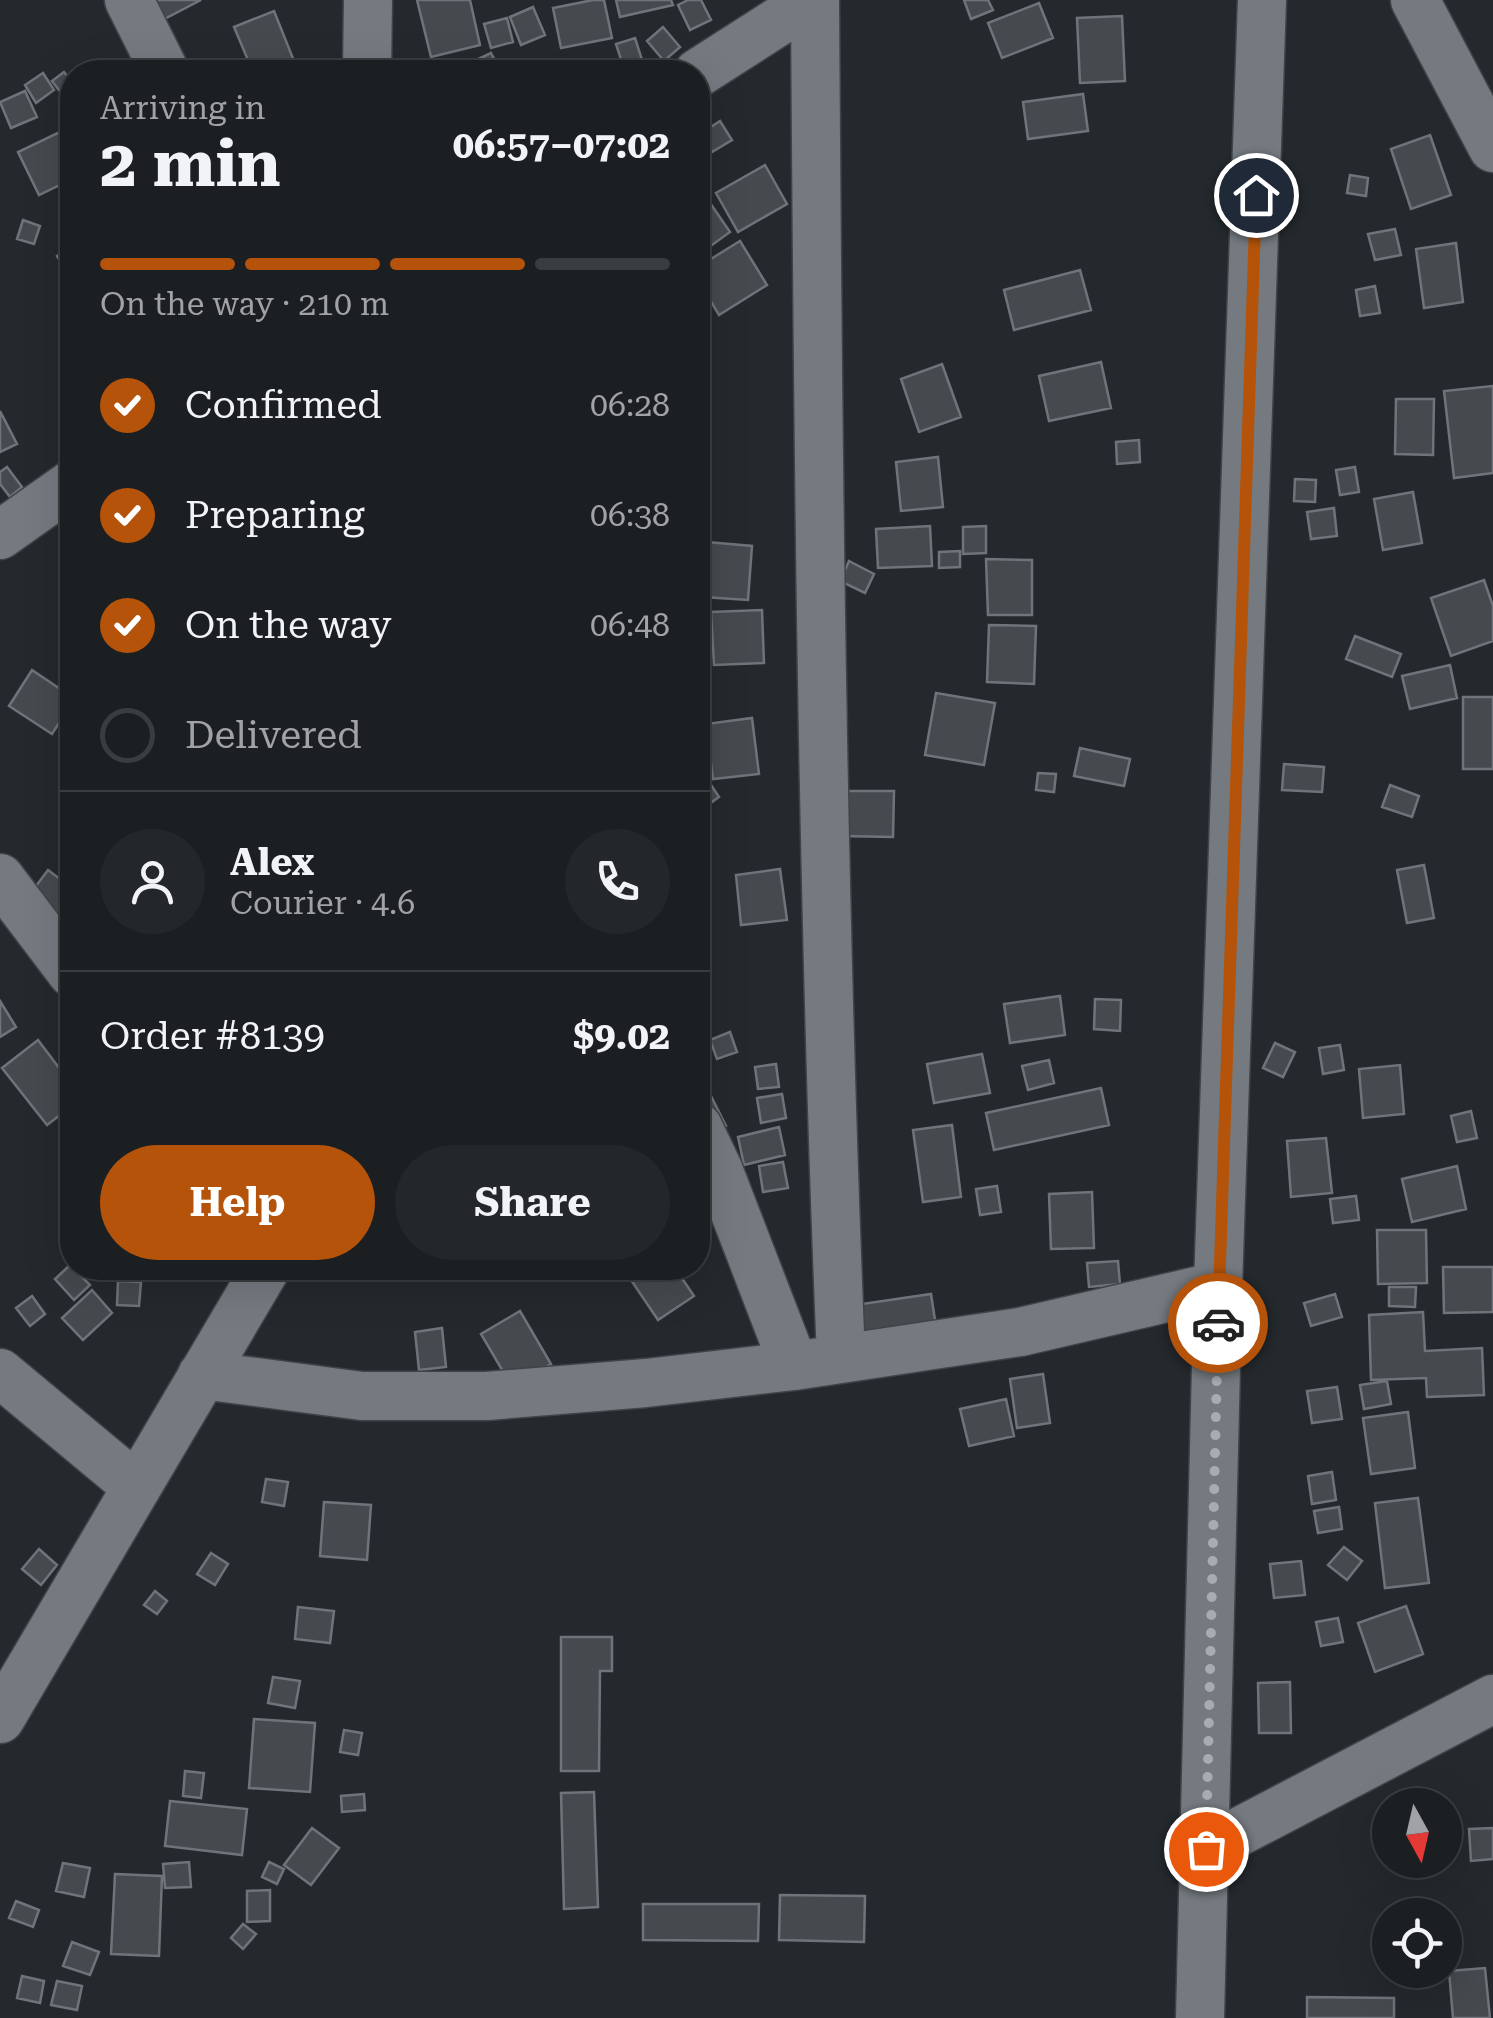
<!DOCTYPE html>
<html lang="en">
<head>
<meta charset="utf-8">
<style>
  :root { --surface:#1b1f22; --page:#24272a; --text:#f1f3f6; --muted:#a0a2a5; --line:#393d40; --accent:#b45309 }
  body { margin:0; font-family:"Roboto Serif",serif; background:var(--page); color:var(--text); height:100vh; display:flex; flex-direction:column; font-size:38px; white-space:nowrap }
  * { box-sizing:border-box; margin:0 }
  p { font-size:32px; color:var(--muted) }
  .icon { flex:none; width:55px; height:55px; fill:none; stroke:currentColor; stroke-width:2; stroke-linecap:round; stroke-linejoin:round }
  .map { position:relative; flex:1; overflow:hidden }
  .side { position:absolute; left:60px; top:60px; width:650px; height:1220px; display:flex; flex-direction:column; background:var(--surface); border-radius:40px; box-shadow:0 10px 40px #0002,0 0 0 2px var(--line) }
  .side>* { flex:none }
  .needle { width:65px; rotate:172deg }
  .controls { position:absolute; left:1372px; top:1788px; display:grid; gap:20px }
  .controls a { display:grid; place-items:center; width:90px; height:90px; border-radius:50%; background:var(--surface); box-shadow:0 10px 40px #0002,0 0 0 2px var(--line); font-size:50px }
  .pin { position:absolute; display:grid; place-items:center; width:85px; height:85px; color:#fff; margin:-42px; border:5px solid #fff; border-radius:50%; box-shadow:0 2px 10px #0007 }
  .courier { position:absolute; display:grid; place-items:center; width:100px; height:100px; margin:-50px; border:8px solid #b45309; border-radius:50%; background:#fff; color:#222; box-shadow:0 2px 12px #0007 }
  .head em { font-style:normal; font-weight:700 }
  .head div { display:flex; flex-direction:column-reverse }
  .head { display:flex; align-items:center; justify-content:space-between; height:170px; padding:0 40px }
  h1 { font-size:65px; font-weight:700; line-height:75px }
  .bar { display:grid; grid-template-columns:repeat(4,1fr); gap:15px 10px; align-content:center; height:120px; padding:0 40px }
  .bar i { height:12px; border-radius:8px; background:var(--line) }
  .bar .active { background:var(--accent) }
  .bar p { grid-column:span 4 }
  .line { display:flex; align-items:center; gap:25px; padding:0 40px; border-top:2px solid var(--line) }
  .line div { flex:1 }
  .round { display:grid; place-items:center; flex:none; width:105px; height:105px; border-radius:52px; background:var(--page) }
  ol { padding:0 40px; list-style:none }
  li { display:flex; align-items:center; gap:30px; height:110px }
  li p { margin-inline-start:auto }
  li .icon { padding:10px; border-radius:50%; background:var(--accent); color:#fff; stroke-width:4 }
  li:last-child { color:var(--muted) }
  li i { width:55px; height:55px; border:5px solid var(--line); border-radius:50% }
  .action { display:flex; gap:20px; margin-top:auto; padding:20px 40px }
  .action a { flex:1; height:115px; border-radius:60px; background:var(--accent); color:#fff; font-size:40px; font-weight:700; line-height:115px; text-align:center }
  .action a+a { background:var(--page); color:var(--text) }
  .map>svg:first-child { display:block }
  .building { fill:#454a4f; stroke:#6e7479; stroke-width:2.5 }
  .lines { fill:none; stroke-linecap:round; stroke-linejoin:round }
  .minor-casing { stroke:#3f4447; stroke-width:51 }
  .minor { stroke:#747a7f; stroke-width:48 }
  .done { stroke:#a8acb0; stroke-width:10; stroke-dasharray:0 18 }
  .route { stroke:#b45309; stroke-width:12 }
</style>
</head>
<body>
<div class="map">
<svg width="1493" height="2018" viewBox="0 0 1493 2018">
  <rect width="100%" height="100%" fill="#24292d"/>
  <!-- building -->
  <path class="building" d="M129,0h72l-56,29z
    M417,0h53l10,45 -49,12z
    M593,0h11l8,38 -51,10 -8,-40z
    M616,0h55l2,5 -53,12z
    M688,0h13l10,20 -21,10 -12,-25z
    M964,0h24l5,10 -22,9z
    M1039,3l14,35 -51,20 -14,-35z
    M533,7l12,28 -24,10 -11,-28z
    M274,11l22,55 -16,6h-27l-19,-45z
    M1122,16l3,65 -45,2 -3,-65z
    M507,18l6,24 -22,6 -7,-24z
    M663,27l17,20 -16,14 -17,-20z
    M635,38l8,25 -19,6 -8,-25z
    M491,53l10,19h-50z
    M64,72l8,10v18l-3,3 -17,-22z
    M43,73l11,17 -18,13 -11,-18z
    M25,91l12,26 -26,11 -11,-26z
    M1083,94l5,37 -60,8 -5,-37z
    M720,121l12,19 -20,12 -12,-18z
    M64,130l8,18v31l-33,16 -21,-43z
    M1430,135l21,60 -40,14 -20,-60z
    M765,165l22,39 -49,28 -22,-39z
    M1350,175l18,3 -2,18 -19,-3z
    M706,197l24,35 -32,23v-52z
    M23,220l17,6 -6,18 -17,-5z
    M1395,229l6,26 -26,5 -7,-26z
    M740,241l27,44 -48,30 -21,-35v-13z
    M1456,243l7,59 -39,6 -8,-59z
    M72,246v34l-15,-24z
    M1080,270l11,40 -77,20 -10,-40z
    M1375,286l5,27 -20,3 -4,-26z
    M1101,362l10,46 -62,13 -10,-45z
    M942,364l19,53 -42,15 -18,-53z
    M1493,386v87l-39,5 -10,-87z
    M1396,399h38l-1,56 -38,-1z
    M0,411l17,33 -17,8z
    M1139,440l1,22 -23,2 -1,-22z
    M938,457l5,50 -42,4 -5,-49z
    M7,467l15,20 -12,10 -10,-13v-12z
    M1355,467l4,25 -19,3 -4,-25z
    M1295,479l21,1 -1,22 -21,-1z
    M1413,492l9,51 -39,7 -9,-51z
    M1334,508l3,28 -26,3 -4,-27z
    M930,526l2,40 -54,2 -2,-39z
    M986,526v27l-23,1v-27z
    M707,542l45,4 -4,54 -45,-3z
    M960,551v16l-21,1v-16z
    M986,559l46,1v55h-44z
    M849,561l25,13 -9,19 -25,-12z
    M1484,580l9,26v35l-42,15 -20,-58z
    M762,610l2,53 -50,2 -3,-53z
    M989,625l47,1 -2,58 -47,-2z
    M1355,636l46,18 -9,23 -46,-18z
    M1450,665l7,33 -47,11 -8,-33z
    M32,670l40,27v6l-20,31 -43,-28z
    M936,693l59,10 -11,62 -59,-10z
    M1463,697h30v72h-30z
    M752,718l7,56 -46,5 -7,-55z
    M1080,748l50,11 -6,27 -50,-10z
    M1284,764l40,3 -2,25 -40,-2z
    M1038,773l18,1 -2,18 -18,-2z
    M705,776l14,21 -21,15v-31z
    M1390,785l29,11 -7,21 -30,-10z
    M840,791h54l-1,46 -54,-1z
    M1424,865l10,53 -27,5 -10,-53z
    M780,869l7,51 -46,5 -5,-50z
    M48,870l24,18v47l-51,-29z
    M1060,996l5,39 -55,8 -6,-39z
    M1095,999l26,1 -1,31 -26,-2z
    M0,1001l16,26 -16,10z
    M730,1032l7,20 -20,7 -7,-19z
    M38,1040l34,45v21l-25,19 -45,-57z
    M1275,1043l20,9 -12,25 -20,-9z
    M1340,1045l4,25 -21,4 -4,-26z
    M982,1054l8,39 -56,10 -7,-39z
    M1049,1060l5,23 -26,7 -6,-24z
    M776,1064l3,23 -21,2 -3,-22z
    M1400,1065l4,49 -41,4 -4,-49z
    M701,1076l25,50 -28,14v-62z
    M1101,1088l8,37 -115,25 -8,-37z
    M782,1094l4,24 -25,5 -4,-25z
    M1471,1111l6,27 -20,4 -6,-26z
    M952,1125l9,72 -38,5 -10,-72z
    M779,1127l6,28 -41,10 -6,-28z
    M1326,1138l6,55 -41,4 -4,-56z
    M783,1162l5,26 -25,4 -4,-26z
    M1457,1166l9,43 -54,13 -10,-43z
    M997,1186l4,26 -21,3 -4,-26z
    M1092,1192l2,56 -43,1 -2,-55z
    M1356,1196l3,24 -26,3 -3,-24z
    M1377,1230h49l1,53 -49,1z
    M1118,1261l2,23 -31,3 -2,-24z
    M70,1265l20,20 -16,15 -19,-21z
    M1443,1267h50v45l-49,1z
    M636,1268h39l19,28 -36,24 -31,-46z
    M118,1281l23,1 -2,24 -22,-1z
    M1389,1287h27l-1,20 -26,-1z
    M92,1290l20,23 -29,27 -21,-22z
    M931,1294l6,39 -77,11 -5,-39z
    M1335,1294l7,23 -31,9 -7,-23z
    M32,1296l13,18 -15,12 -14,-18z
    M520,1311l31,53 -39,23 -31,-53z
    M1423,1312l2,39 57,-3 2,47 -57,2 -1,-19 -55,2 -2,-65z
    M442,1328l4,39 -27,3 -4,-38z
    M1043,1374l7,49 -33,5 -7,-49z
    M1387,1381l4,23 -27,5 -4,-24z
    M1337,1387l5,32 -30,4 -5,-32z
    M1006,1399l8,37 -45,10 -9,-37z
    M1408,1412l7,56 -44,6 -8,-56z
    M1332,1472l4,28 -24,4 -4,-28z
    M266,1479l22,3 -4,24 -22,-4z
    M1418,1498l11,85 -44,5 -10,-85z
    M324,1502l47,3 -4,55 -47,-4z
    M1339,1507l3,22 -24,4 -4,-22z
    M1344,1547l18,14 -15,19 -19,-15z
    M39,1549l18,16 -16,20 -19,-16z
    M211,1553l17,11 -13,21 -18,-11z
    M1301,1561l4,34 -31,3 -4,-34z
    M155,1591l12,10 -10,13 -13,-9z
    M1406,1606l17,48 -48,18 -17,-49z
    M298,1607l36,4 -4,32 -35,-4z
    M1338,1618l5,24 -22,4 -5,-24z
    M561,1637h51v34h-12l-1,100h-38z
    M273,1677l27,4 -5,27 -27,-5z
    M1290,1682l1,51h-32l-1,-50z
    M254,1719l61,4 -5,69 -61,-4z
    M344,1730l18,3 -4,22 -18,-3z
    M185,1771l19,2 -3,25 -18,-2z
    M594,1792l4,115 -34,2 -3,-116z
    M364,1794l1,16 -23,2 -1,-16z
    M170,1801l77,8 -5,46 -77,-9z
    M312,1828l27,20 -28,37 -27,-20z
    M1493,1828v31l-22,2 -2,-32z
    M189,1862l2,25 -26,1 -2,-24z
    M269,1862l15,7 -7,15 -15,-7z
    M63,1863l27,5 -6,29 -28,-6z
    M115,1874l47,2 -3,80 -48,-2z
    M270,1890v31l-23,1v-31z
    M780,1895l85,1 -1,46 -85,-2z
    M16,1901l23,9 -6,17 -24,-9z
    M643,1904h116l-1,37 -115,-1z
    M243,1924l13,10 -13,15 -12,-11z
    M72,1942l27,10 -9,23 -27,-9z
    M1485,1968l5,50h-37l-4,-47z
    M22,1976l22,5 -4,22 -23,-5z
    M57,1981l25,5 -5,24 -26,-5z
    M1307,1997l87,1v20h-87z"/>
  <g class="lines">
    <defs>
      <path id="minor" d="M129,0l36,72
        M815,0c3,453 7,905 26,1357
        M1415,0l78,148
        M367,72l1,-72
        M698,73l114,-73
        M0,535l72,-51
        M0,878l72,95
        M698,1127l20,42 76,197
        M0,1373l137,114
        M202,1375l160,21h125l159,-13 148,-17 226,-34 198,-46
        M0,1719l266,-451
        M1206,1849l287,-150
        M1200,2018l18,-732 44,-1286"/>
    </defs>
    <!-- minor casing -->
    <use href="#minor" class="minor-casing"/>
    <!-- minor -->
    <use href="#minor" class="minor"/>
  </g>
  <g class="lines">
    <!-- done -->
    <path class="done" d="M1206,1849l12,-526"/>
    <!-- route -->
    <path class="route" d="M1218,1323l38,-1128"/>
  </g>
</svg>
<div class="controls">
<a><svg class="needle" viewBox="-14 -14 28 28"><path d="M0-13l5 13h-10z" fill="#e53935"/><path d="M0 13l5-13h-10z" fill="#a0a2a5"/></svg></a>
<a><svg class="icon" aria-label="locate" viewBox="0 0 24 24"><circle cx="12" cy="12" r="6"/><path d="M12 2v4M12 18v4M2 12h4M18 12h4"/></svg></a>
</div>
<div class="pin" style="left:1206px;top:1849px;background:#ea580c"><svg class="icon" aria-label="bag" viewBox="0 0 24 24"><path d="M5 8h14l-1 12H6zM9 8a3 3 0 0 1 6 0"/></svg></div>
<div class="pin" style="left:1256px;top:195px;background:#1f2937"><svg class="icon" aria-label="home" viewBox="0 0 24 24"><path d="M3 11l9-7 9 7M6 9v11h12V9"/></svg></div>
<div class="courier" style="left:1218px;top:1323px"><svg class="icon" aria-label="car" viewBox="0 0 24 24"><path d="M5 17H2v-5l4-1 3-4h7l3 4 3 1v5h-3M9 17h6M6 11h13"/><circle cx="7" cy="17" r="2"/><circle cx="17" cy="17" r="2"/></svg></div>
<section class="side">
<div class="head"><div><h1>2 min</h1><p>Arriving in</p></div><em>06:57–07:02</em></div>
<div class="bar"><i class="active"></i><i class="active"></i><i class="active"></i><i></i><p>On the way · 210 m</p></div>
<ol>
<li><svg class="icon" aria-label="check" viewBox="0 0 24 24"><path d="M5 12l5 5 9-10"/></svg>Confirmed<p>06:28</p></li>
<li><svg class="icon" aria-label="check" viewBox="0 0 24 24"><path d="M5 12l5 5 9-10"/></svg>Preparing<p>06:38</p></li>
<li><svg class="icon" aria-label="check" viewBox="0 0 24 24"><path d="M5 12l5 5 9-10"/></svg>On the way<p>06:48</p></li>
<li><i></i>Delivered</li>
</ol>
<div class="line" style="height:180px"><a class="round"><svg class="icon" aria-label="person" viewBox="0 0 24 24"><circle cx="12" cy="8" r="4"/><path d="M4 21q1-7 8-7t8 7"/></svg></a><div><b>Alex</b><p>Courier · 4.6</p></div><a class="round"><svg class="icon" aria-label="phone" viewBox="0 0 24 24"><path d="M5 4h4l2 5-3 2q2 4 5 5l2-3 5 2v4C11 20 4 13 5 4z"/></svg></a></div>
<div class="line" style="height:130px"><div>Order #8139</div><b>$9.02</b></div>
<div class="action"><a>Help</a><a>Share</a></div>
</section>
</div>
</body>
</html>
